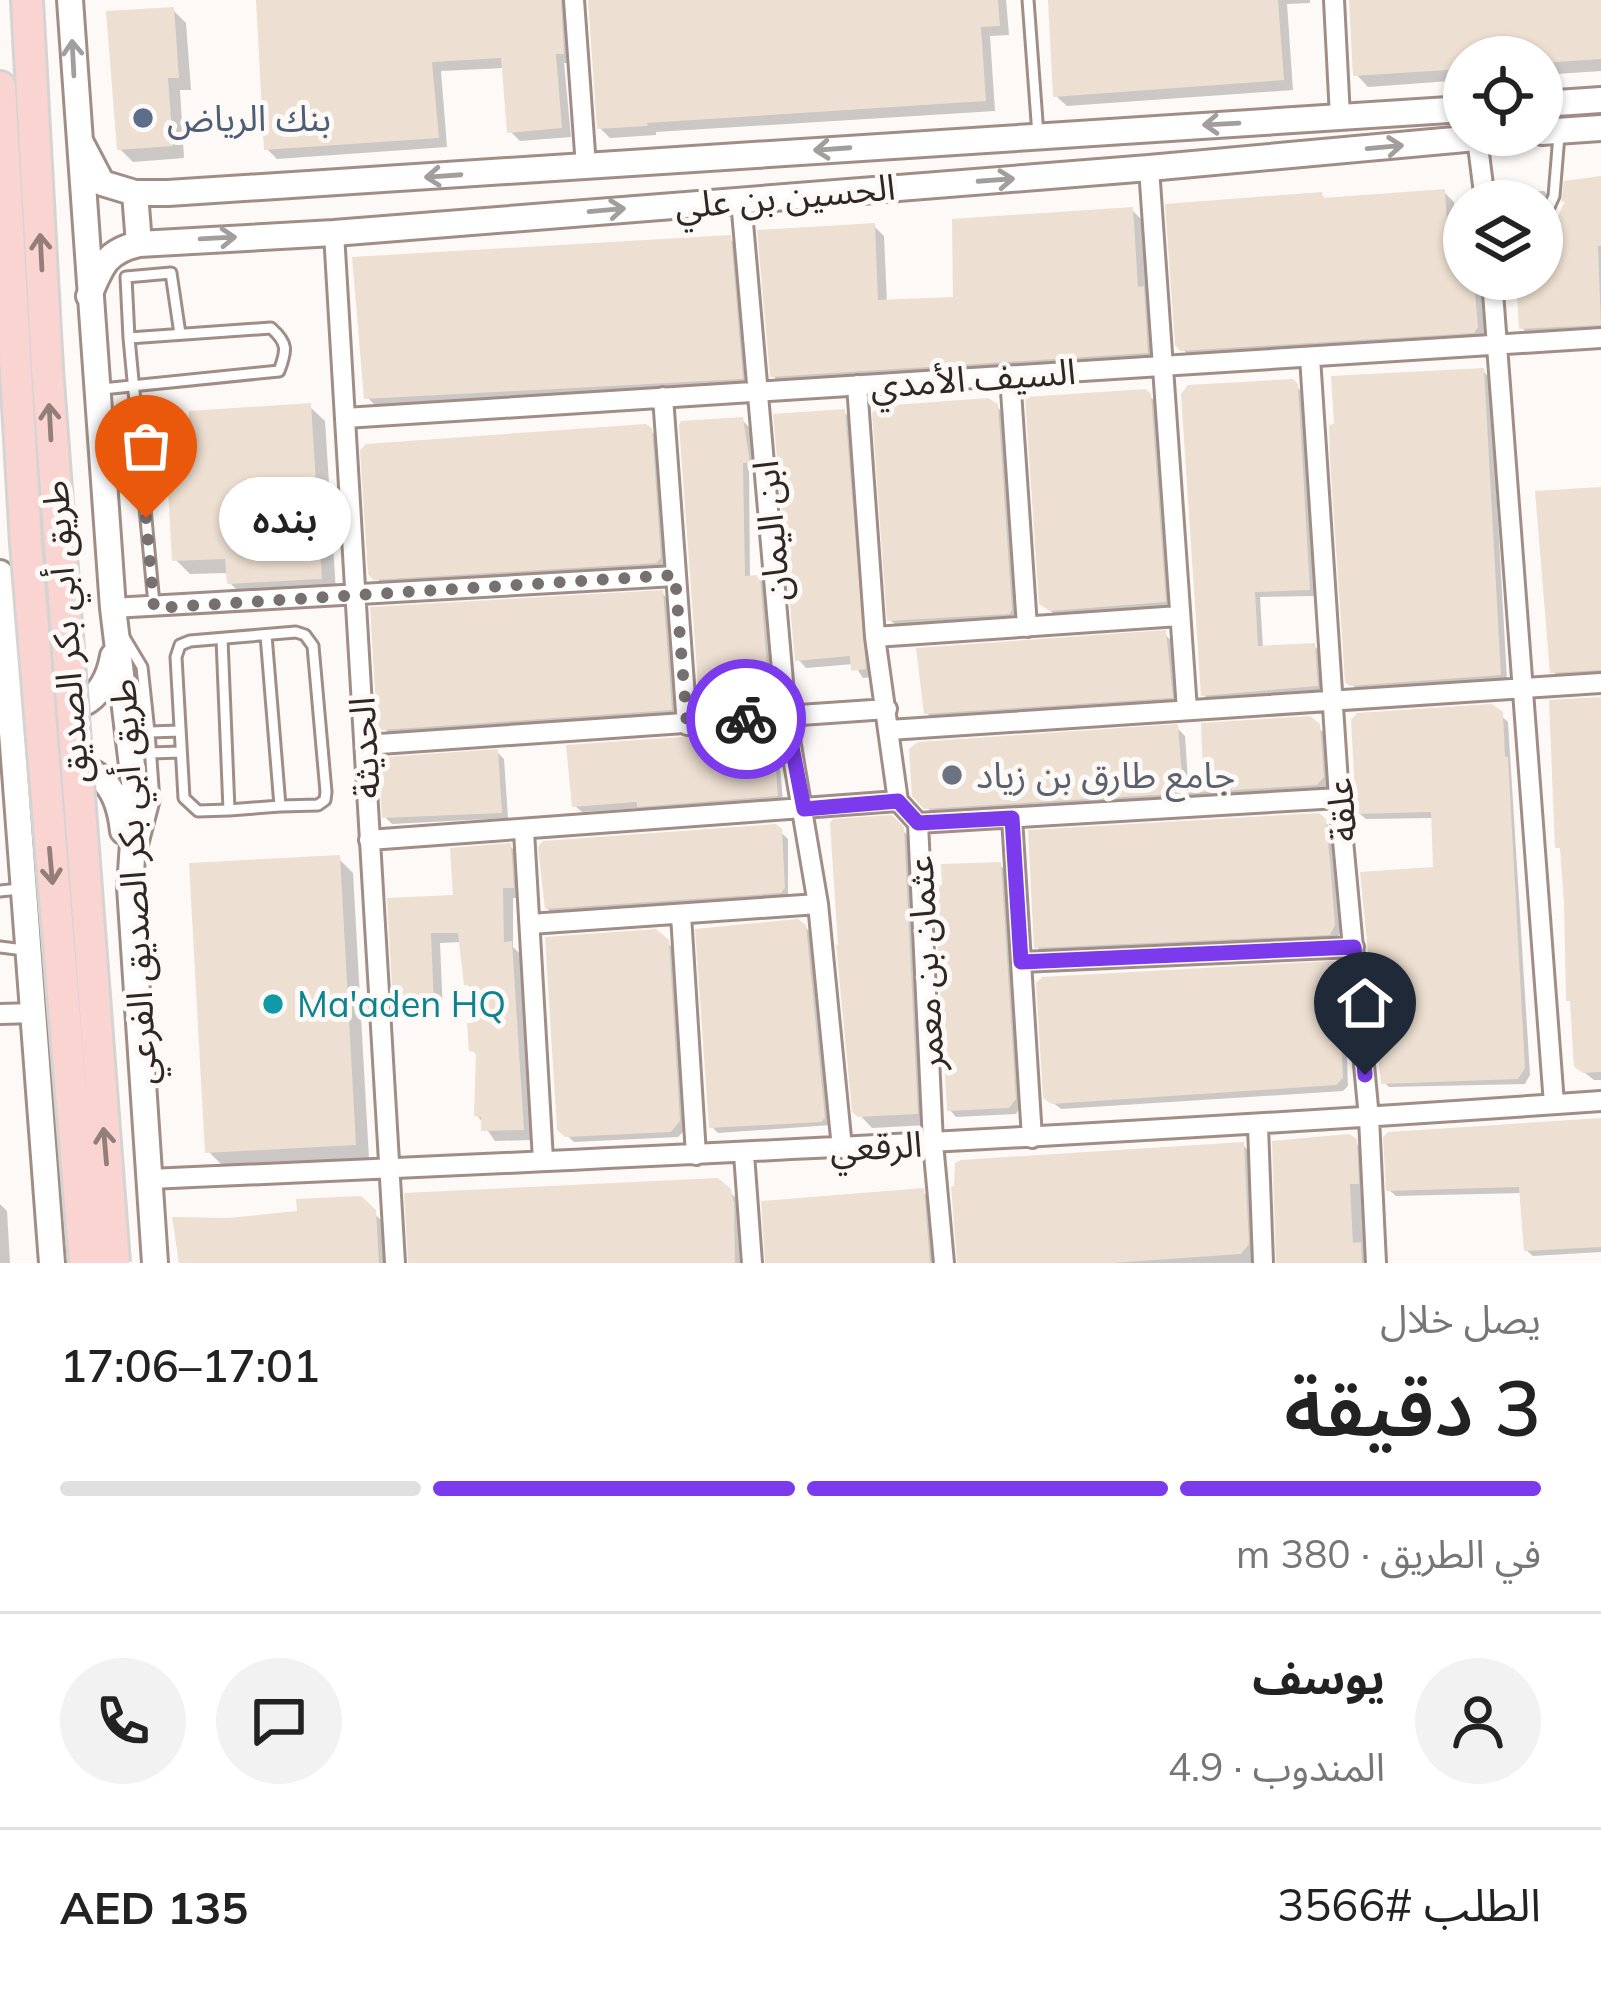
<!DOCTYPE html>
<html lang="ar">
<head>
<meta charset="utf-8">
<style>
  :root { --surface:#fff; --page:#f2f2f2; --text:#222; --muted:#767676; --line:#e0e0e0; --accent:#7c3aed }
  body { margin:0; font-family:Mulish,"Noto Sans Arabic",sans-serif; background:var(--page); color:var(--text); direction:rtl; height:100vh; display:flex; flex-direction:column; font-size:45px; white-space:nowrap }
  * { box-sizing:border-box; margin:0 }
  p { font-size:39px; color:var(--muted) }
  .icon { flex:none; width:66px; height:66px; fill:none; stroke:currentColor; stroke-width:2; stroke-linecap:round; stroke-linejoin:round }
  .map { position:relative; height:1263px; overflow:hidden; direction:ltr }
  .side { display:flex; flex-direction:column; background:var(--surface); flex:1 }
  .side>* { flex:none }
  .tools { position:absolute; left:1443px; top:36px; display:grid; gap:24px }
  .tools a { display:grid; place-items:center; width:120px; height:120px; border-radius:50%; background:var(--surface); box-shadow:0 3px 9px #0004; font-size:60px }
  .pin { position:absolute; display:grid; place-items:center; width:102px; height:102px; color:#fff; margin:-123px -51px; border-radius:50% 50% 50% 0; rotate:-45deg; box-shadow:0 0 12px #0007 }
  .pin .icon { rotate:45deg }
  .courier { position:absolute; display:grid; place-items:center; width:120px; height:120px; margin:-60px; border:9px solid #7c3aed; border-radius:50%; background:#fff; color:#222; box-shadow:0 3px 15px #0007 }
  .bubble { position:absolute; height:84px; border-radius:42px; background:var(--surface); box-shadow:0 3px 9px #0004; font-size:39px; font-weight:600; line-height:84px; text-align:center; direction:rtl }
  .overview em { font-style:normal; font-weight:600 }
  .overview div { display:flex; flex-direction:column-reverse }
  .overview { display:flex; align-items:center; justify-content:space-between; height:204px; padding:0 60px }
  h1 { font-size:78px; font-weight:600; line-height:90px }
  .bar { display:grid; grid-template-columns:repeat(4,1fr); gap:18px 12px; align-content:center; height:144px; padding:0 60px }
  .bar i { height:15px; border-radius:9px; background:var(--line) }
  .bar .current { background:var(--accent) }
  .bar p { grid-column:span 4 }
  .line { display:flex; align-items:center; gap:30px; padding:0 60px; border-top:3px solid var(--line) }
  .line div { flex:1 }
  .round { display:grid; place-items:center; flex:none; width:126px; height:126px; border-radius:63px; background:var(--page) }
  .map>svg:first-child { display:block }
  .shadow { fill:#0003 }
  .building { fill:#eddfd1 }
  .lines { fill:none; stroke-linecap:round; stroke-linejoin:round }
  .service-casing { stroke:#a08e86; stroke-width:15 }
  .minor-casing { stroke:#a08e86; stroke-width:24 }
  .tertiary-casing { stroke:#a08e86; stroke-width:30 }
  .primary-casing { stroke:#d5d4d3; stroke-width:36 }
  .service { stroke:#fff; stroke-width:9 }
  .minor { stroke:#fff; stroke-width:18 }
  .tertiary { stroke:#fff; stroke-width:24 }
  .primary { stroke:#f9d4d1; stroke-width:30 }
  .primary-bridge-casing { stroke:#d5d4d3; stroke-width:36; stroke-linecap:butt }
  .primary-bridge { stroke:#f9d4d1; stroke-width:30 }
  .oneway { stroke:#a19e9c }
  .oneway2 { stroke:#947e7a }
  .done { stroke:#76706e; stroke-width:12; stroke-dasharray:0 21.6 }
  .route { stroke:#7c3aed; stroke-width:15 }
  .service-dot { fill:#5c6f8a; stroke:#fdf9f7; stroke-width:4.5 }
  .worship-dot { fill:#6b7280; stroke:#fdf9f7; stroke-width:4.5 }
  .culture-dot { fill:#0f9aa8; stroke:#fdf9f7; stroke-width:4.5 }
  .labels { text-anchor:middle; stroke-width:10; stroke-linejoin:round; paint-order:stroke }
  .service-label { font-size:36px; fill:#4e5e75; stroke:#fdf9f7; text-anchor:start }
  .street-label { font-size:36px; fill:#2e2724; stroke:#fdf9f7 }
  .worship-label { font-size:36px; fill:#5b616d; stroke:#fdf9f7; text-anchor:start }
  .culture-label { font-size:36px; fill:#0d838f; stroke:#fdf9f7; text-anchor:start }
</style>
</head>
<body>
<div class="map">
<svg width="1601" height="1263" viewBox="0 0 1601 1263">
  <rect width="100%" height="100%" fill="#fdf9f7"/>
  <!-- shadow -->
  <path class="shadow" d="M277,0h296v63h-9l7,74 -51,4 -10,-10 -6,-63 -63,3 6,76 -170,12 -10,-10z
    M591,0h415l3,35 -19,1 5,75 -339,21v3l-46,3 -10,-10z
    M1050,0h260v3l-23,1 6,86 -226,16 -11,-10z
    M1352,0h249v71l-59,4v-18h-78v23l-96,7 -12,-13z
    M173,10l13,13 5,67h-11l4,68 -51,4 -13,-13z
    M1601,181v156l-68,2 -11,-11 -2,-49h22v-41l10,-1 16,-33 -4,-3z
    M1544,191l7,7 -9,10v-7h-12l-1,-9z
    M1444,192l10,10 3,64 7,-1v14h18l4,59 -293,22 -15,-16 143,-149 5,5z
    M1132,210l10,10 5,74 6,6 4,62 -374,24 -10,-10 101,-150 10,10 3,67 69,-3z
    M729,238l13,13 12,140 -374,19 -13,-13z
    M1483,371l7,7 17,302 -148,11 -11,-10z
    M1292,382l12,12 12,202 -56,1 3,51 51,-2 7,6 2,40 -113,9 -6,-6z
    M1145,392l12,11 14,205 -112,9 -10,-7z
    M310,407l15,14 11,171 -91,6 -15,-15 -1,-10 -39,1 -15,-15z
    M997,407l7,7 14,204 -121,8 -7,-6z
    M844,412l9,9 20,256 -10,1 -9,-14 -48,4 -8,-9z
    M742,420l7,7 6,41 -6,1 1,109h9l7,7 7,102 -66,4 -6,-7z
    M650,430l7,7 10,128 -4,3 -280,17 -12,-13z
    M1601,490v187l-41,1 -9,-8z
    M662,593l7,7 9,116 -286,20 -12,-12z
    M1164,634l7,6 7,63 -245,17 -6,-7z
    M1601,699v381h-7l-18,-14 -13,-214 -5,-6z
    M1491,707l17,15 22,353 -5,9 -136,3 -7,-7 54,-210 -2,-52 -68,1 -7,-6z
    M1309,719l18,17 4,50 -5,6 -391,24 -20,-21 262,-67 8,8 3,44 18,-1z
    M772,736l6,7 5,59 -136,10 -4,-4 -61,4 -7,-6z
    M497,752l7,7 4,59 -116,6 -7,-7z
    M1318,816l14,13 8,104 -4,7 -293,13 -6,-6z
    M891,818l23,24 14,283 -56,3 -17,-18z
    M775,827l13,12v60l-234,16 -7,-7z
    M510,846l11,11 2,41h-10v49l8,8 12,185 -38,1 -18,-26 2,-59 -7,-6 2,-59 -7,-7 -5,-42 -22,1 3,71 -36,2 -11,-11 -6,-104 66,-4z
    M338,858l15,15 16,286 -146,7 -15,-15z
    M1000,865l7,7 14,234 -5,8 -60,3 -6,-7 -4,-223z
    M805,927l7,7 19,191 -113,8 -6,-6z
    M655,932l20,18 11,179 -8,8 -104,5 -14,-13z
    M1332,965l12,11 4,110 -5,5 -282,18 -15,-12z
    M1601,1122v130l-68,4 -7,-6 -4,-57 -126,3 -7,-6z
    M1355,1142l14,14 2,40 -9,1 3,53 10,13h-95z
    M1243,1145l13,14 2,104h-298z
    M729,1191l7,7 4,65h-328z
    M922,1191l14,14 6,58h-174z
    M359,1199l25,24 3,40h-205l46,-42 72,-7z
    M0,1204l7,7 3,52h-10z"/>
  <!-- building -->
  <path class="building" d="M256,0h305l3,54h-8l6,74 -55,5 -6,-75 -69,4 7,76 -175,12z
    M588,0h410l2,26 -19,1 5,74 -339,22 1,3 -51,3z
    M1048,0h230l6,80 -231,17z
    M1349,0h252v59l-59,4v-6h-78v12l-111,7z
    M174,7l5,71h-11l5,68 -56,4 -11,-139z
    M1601,176v70h-3l3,79 -82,4 -3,-50h26v-44l8,-1 15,-33 -4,1 3,-21z
    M1445,189l4,74 15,-1v17h10l4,48 -4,6 -294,18 -5,-6 -10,-141 157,-12 1,6z
    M1133,207l5,80 6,-1 4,67 -378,24 -13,-147 118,-7 3,77 75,-3 -1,-78z
    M731,235l12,144 -379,20 -12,-142z
    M1484,368l17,307 -151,11 -5,-4 -15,-222 -1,-35 5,-1 -3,-48z
    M1293,379l5,5 12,206 -55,2 3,54 57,-3 3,43 -117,10 -20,-302 7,-9z
    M1146,389l5,5 15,208 -116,9 -11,-7 -14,-207z
    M988,398l10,6 14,206 -2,4 -123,7 -15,-208 8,-7z
    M311,403l11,176 -95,5 -2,-25 -53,2 -7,-126 23,-2 1,-22z
    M845,409l21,260 -15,2 -1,-15 -55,5 -22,-247z
    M743,417l7,46h-7l2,113 15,-1 8,107 -70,3 -19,-260 2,-4z
    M646,424l6,4 9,130 -5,5 -283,17 -5,-6 -8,-124 6,-6z
    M1601,487v183l-51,3 -15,-182z
    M663,590l9,120 -290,20 -5,-5 -7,-118z
    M1166,630l7,68 -249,16 -8,-66z
    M1601,697v375l-18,1 -9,-6 -4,-66h-4l-2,-98 -4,-55h-5l-6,-148z
    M1492,704l11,8 2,45h3l17,311 -7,11 -137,5 -21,-212 73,-5 -2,-55 -75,2 -5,-94 6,-7z
    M1310,716l10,8 4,53 -7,8 -393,24 -12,-13 -3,-47 9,-7 260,-18 4,53 21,-1 -2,-53z
    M768,731l5,2 5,63 -141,11v-5l-65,5 -6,-62z
    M498,749l4,64 -120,5 -3,-53 7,-8z
    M1319,813l7,6 5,54 4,52 -5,10 -296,13 -6,-118z
    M892,815l12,12 14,287 -60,3 -6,-5 -16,-168 2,2 -8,-123 3,-4z
    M776,824l6,5 3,59 -4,5 -236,16 -7,-62 5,-6z
    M511,843l3,45h-11l1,54 8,-1 12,189 -43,1v-14l-7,-1 2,-64 -7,-1 -2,-28h6l-2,-37 -7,-1 -6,-52h-27l3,72 -41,1 -6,-108 66,-3 -3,-47z
    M340,855l16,290 -151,8 -16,-290z
    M1001,862l15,237 -7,9 -62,3 -13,-225 8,-1 -1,-21z
    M798,919l8,6 19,193 -4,4 -112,6 -14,-199z
    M656,929l13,11 11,181 -9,11 -106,5 -8,-7 -12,-193z
    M1333,961l5,5 5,112 -7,7 -284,19 -9,-6 -7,-115 6,-6z
    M1601,1118v129l-77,4 -5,-64 -133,4 -3,-54 5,-5z
    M1349,1134l8,5 2,45h-9l3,59 8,-1 1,21h-86l-4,-122z
    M1244,1142l5,102 -8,10 -129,9h-155l-6,-77h3l1,-23 6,-3z
    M718,1178l13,11 3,14 1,60h-327l-4,-70z
    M924,1188l6,75h-165l-4,-62z
    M361,1196l15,14 3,53h-200l-7,-46 56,1 69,-7 -1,-12z"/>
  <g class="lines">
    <defs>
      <path id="service" d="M1028,0l10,135
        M1542,207h7l5,-11 5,-61
        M129,338l-3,-61 45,-4 9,61
        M102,389l177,-18c8,-21 9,-28 -8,-43l-142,10 25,266
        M124,637l18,30 7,65 5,69 -12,46
        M222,639l7,171 51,-4 -14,-171
        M149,732l31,-1
        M150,753l31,-1
        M229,810l-31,1 -14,-13 -8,-141 4,-12 10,-4 106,-9 9,3 8,11 13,146 -1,8 -7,5 -38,1
        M0,891l19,-2
        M0,947l24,3"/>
      <path id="minor" d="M574,0l12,167
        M1334,0l6,117
        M1477,138l8,63
        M1149,168l38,542
        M741,200l45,516 32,188 24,244
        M334,233l61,1030
        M1492,279l62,825
        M1310,357l29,441 30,320 7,145
        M1010,376l17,251
        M857,385l18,252 23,164 20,22 15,320 11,120
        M663,397l24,328
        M345,418l1256,-80
        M113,608l562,-32
        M875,637l304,-21
        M889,730l712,-47
        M365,745l522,-36
        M1012,818l20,320
        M918,823l421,-25
        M524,831l19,329
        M369,840l529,-39
        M681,915l15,240
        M530,924l288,-20
        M1021,962l333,-15
        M0,1014l35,-1
        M1258,1126l5,137
        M744,1154l8,109
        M150,1179c484,-21 968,-44 1451,-78"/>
      <path id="tertiary" d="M70,0l43,608 23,191 -6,88 25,376
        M1542,104l59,-4
        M1542,132l59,-4
        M80,141l22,42 33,10h33l1296,-84
        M135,193l4,51
        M89,296c12,-29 17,-45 50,-52l195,-11 815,-65 360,-33
        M0,573l52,690
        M25,701c44,21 80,2 88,-45
        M60,766c44,-1 59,27 63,65"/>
      <path id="primary" d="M27,0l20,369
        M0,87l16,285"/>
    </defs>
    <!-- service casing -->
    <use href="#service" class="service-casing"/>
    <!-- minor casing -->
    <use href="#minor" class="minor-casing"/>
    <!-- tertiary casing -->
    <use href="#tertiary" class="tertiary-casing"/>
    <!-- primary casing -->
    <use href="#primary" class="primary-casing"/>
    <!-- service -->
    <use href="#service" class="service"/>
    <!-- minor -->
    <use href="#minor" class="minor"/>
    <!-- tertiary -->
    <use href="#tertiary" class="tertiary"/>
    <!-- primary -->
    <use href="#primary" class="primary"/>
    <defs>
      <path id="primary-bridge" d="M47,369l67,894
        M16,372l10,171 59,720"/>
    </defs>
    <!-- primary-bridge casing -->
    <use href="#primary-bridge" class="primary-bridge-casing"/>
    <!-- primary-bridge -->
    <use href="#primary-bridge" class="primary-bridge"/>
  </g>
  <!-- one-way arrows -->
  <defs><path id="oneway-shaft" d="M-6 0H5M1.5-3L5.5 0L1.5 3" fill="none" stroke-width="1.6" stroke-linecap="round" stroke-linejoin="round" transform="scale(3)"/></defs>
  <g class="oneway">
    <use href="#oneway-shaft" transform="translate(73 58) rotate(-93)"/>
    <use href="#oneway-shaft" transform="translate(1221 124) rotate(177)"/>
    <use href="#oneway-shaft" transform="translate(1385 147) rotate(-5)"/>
    <use href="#oneway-shaft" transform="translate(832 149) rotate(176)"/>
    <use href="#oneway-shaft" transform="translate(443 176) rotate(176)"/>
    <use href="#oneway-shaft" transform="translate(996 180) rotate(-4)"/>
    <use href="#oneway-shaft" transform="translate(607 210) rotate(-5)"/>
    <use href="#oneway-shaft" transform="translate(218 238) rotate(-3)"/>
  </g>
  <g class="oneway2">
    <use href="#oneway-shaft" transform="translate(41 252) rotate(-93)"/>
    <use href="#oneway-shaft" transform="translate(50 422) rotate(-93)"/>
    <use href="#oneway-shaft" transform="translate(51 866) rotate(85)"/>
    <use href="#oneway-shaft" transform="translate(105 1146) rotate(-95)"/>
  </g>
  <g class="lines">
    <!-- done -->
    <path class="done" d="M146,518l8,90 521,-33 12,150 59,-6"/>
    <!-- route -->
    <path class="route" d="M746,719l40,-3 18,93 94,-8 20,22 94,-5 9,144 333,-15 11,128"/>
  </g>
  <!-- markers -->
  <circle class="service-dot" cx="143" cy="118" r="12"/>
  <circle class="worship-dot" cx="952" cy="775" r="12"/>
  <circle class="culture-dot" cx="273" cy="1004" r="12"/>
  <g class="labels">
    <!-- service labels -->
    <g class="service-label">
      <text x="167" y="131">بنك الرياض</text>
    </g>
    <!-- street labels -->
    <g class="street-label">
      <text transform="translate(785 196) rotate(-5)" y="13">الحسين بن علي</text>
      <text transform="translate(973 378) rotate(-4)" y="13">السيف الأمدي</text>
      <text transform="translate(771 531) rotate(-95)" y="13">ابن اليمان</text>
      <text transform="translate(65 632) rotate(-94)" y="13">طريق أبي بكر الصديق</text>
      <text transform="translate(364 748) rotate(-93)" y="13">الحديثة</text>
      <text transform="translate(1341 810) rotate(-95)" y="13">علقة</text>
      <text transform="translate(133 882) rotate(-93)" y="13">طريق أبي بكر الصديق الفرعي</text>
      <text transform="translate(925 963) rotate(-93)" y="13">عثمان بن معمر</text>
      <text transform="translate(876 1146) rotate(-3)" y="13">الرقعي</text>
    </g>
    <!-- worship labels -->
    <g class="worship-label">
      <text x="976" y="788">جامع طارق بن زياد</text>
    </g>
    <!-- culture labels -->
    <g class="culture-label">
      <text x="297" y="1017">Ma'aden HQ</text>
    </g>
  </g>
</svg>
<div class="tools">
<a><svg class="icon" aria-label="locate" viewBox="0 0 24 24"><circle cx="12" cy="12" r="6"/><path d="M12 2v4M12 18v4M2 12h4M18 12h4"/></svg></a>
<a><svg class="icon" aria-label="layers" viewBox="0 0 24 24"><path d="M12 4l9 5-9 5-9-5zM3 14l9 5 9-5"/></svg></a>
</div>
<div class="pin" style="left:146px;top:518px;background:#ea580c"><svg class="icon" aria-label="bag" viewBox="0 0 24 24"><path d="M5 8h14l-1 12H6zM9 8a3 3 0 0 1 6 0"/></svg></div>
<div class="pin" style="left:1365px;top:1075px;background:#1f2937"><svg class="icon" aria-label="home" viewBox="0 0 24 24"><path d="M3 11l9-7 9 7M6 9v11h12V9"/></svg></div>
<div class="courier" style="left:746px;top:719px"><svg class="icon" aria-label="bike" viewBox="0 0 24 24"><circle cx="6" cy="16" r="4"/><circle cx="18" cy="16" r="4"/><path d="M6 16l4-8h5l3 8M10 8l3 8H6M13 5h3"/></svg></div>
<div class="bubble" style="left:219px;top:477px;width:132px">بنده</div>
</div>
<section class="side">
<div class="overview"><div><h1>3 دقيقة</h1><p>يصل خلال</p></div><em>17:01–17:06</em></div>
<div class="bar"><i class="current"></i><i class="current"></i><i class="current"></i><i></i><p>في الطريق · 380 m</p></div>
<div class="line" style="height:216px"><a class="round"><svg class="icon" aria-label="person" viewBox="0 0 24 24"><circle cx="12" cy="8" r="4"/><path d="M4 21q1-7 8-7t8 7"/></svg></a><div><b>يوسف</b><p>المندوب · 4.9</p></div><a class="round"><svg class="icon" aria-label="chat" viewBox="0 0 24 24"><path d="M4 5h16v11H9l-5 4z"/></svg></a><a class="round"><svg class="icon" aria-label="phone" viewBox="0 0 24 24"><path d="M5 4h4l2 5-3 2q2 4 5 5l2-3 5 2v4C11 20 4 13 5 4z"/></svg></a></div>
<div class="line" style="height:156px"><div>الطلب #3566</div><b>AED 135</b></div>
</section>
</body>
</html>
